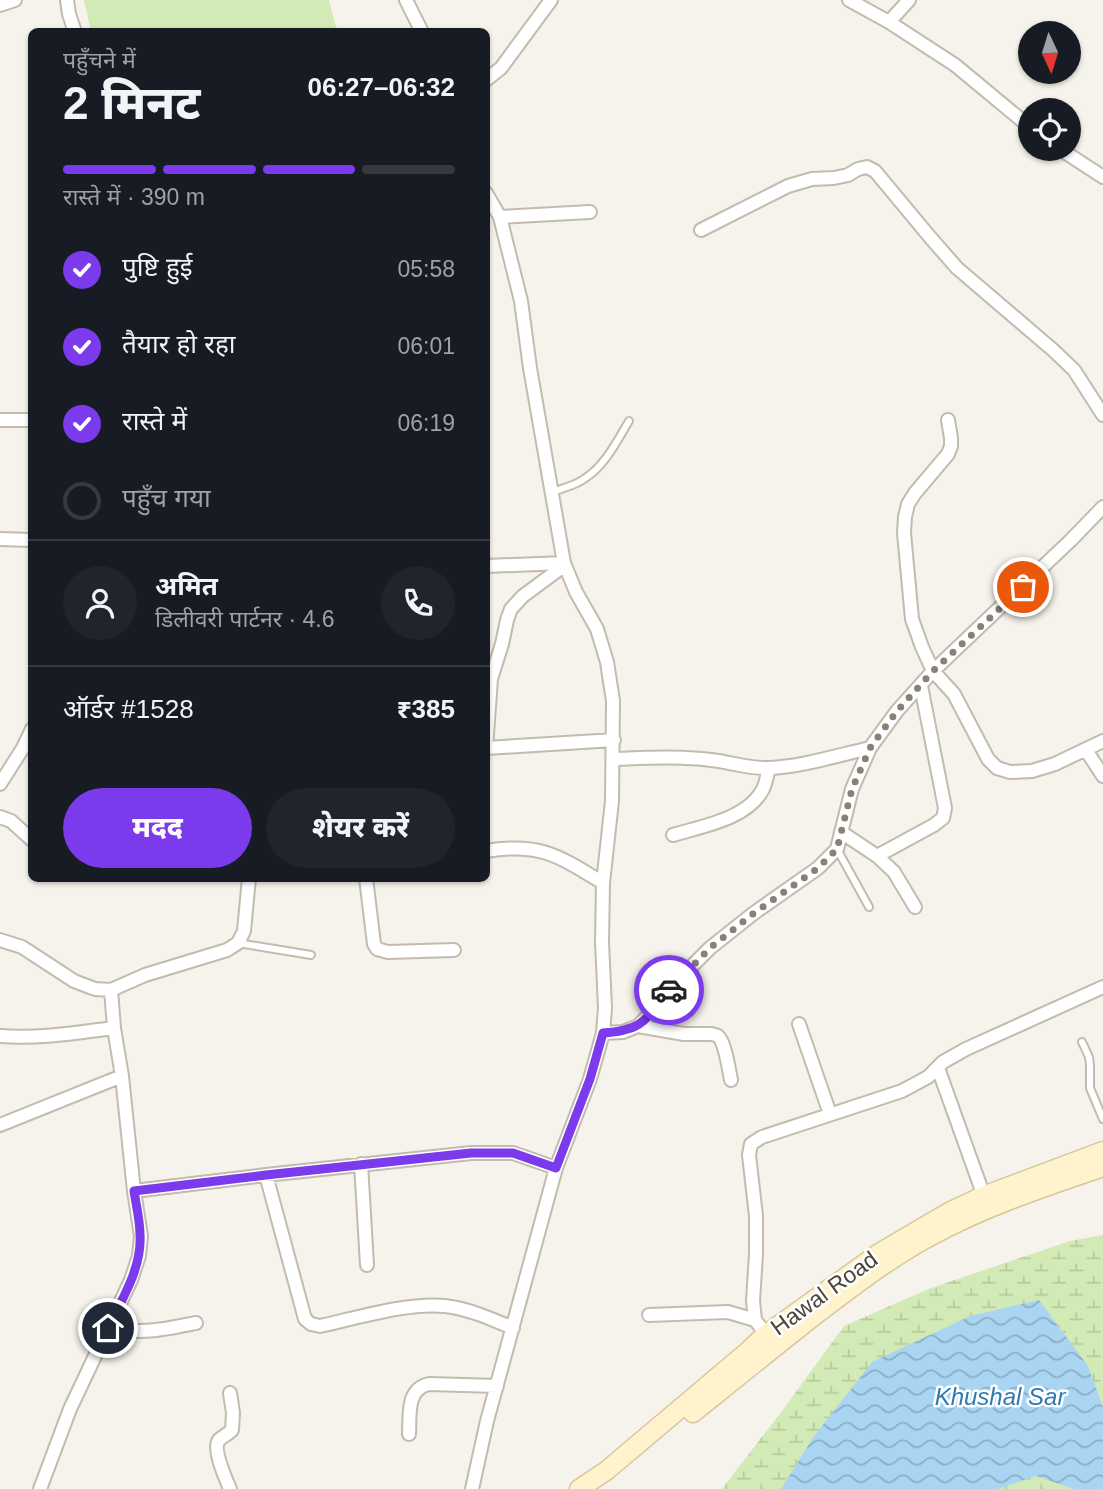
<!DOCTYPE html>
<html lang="hi">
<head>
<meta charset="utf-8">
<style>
  :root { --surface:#171b24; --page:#20242c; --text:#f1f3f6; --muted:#9ea1a6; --line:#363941; --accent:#7c3aed }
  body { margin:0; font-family:Arial,"Noto Sans Devanagari",sans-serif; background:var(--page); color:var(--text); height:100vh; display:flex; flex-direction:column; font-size:26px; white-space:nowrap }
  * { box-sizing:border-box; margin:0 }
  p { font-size:23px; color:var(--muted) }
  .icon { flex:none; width:38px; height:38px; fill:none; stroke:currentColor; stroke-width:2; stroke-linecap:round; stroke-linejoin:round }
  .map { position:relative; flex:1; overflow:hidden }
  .panel { position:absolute; left:28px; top:28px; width:462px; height:854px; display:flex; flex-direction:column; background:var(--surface); border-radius:10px; box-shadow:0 2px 5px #0004 }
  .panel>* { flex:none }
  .needle { width:46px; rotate:176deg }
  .tools { position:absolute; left:1018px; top:21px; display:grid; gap:14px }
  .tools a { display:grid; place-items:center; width:63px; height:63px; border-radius:50%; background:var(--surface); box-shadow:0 2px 5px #0004; font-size:35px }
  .pin { position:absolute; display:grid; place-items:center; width:60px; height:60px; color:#fff; margin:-30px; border:4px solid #fff; border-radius:50%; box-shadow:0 2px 7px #0007 }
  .courier { position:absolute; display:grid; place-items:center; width:70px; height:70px; margin:-35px; border:5px solid #7c3aed; border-radius:50%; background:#fff; color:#222; box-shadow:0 2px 9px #0007 }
  .headline em { font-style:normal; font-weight:800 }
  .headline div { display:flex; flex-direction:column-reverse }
  .headline { display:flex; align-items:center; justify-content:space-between; height:119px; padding:0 35px }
  h1 { font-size:46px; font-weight:800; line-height:52px }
  .bar { display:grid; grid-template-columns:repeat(4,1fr); gap:10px 7px; align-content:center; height:84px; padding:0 35px }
  .bar i { height:9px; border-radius:5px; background:var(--line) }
  .bar .on { background:var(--accent) }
  .bar p { grid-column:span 4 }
  .line { display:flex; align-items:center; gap:18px; padding:0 35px; border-top:2px solid var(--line) }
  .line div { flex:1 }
  .round { display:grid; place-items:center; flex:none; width:74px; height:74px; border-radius:37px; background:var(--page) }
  ol { padding:0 35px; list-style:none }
  li { display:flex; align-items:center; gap:21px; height:77px }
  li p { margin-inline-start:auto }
  li .icon { padding:7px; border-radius:50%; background:var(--accent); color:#fff; stroke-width:4 }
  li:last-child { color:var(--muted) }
  li i { width:38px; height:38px; border:4px solid var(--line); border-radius:50% }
  .action { display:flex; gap:14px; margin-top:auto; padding:14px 35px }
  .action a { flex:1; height:80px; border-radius:42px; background:var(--accent); color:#fff; font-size:28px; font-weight:800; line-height:80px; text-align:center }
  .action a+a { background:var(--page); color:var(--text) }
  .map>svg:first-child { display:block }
  .green { fill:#d2eab5 }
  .wetland { fill:url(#wetland-marsh) }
  .water { fill:url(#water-waves) }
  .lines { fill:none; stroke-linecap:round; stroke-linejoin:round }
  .service-casing { stroke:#c2bbae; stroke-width:10 }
  .minor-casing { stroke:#c2bbae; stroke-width:16 }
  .secondary-casing { stroke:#d6c79b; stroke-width:21 }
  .service { stroke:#fff; stroke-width:6 }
  .minor { stroke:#fff; stroke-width:12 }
  .secondary { stroke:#fff3cd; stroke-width:18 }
  .done { stroke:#878178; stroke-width:7; stroke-dasharray:0 12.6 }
  .route { stroke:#7c3aed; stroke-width:9 }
  .labels { text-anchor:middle; stroke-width:5; stroke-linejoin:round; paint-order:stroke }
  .street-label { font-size:23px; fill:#4b4439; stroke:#fff }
  .water-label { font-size:24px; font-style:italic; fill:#2e7ab2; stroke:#fff }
</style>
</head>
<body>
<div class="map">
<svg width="1103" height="1489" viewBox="0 0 1103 1489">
  <defs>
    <pattern id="wetland-marsh" width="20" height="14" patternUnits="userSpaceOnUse" patternTransform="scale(1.75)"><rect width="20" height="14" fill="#d2eab5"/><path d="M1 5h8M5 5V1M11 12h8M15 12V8" fill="none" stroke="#b6ca9c"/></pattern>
    <pattern id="water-waves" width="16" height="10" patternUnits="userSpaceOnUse" patternTransform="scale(1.75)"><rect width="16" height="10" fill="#a9d4f2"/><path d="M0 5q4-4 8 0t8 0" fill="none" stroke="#8caec5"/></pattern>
  </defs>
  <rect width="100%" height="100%" fill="#f6f3ec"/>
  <!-- green -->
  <path class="green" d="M84,0h245l8,31h-246z"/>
  <!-- wetland -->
  <path class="wetland" d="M1103,1235v254h-381l66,-86 56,-77 87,-38 139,-47z"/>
  <!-- water -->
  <path class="water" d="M1039,1300l49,66 15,41v82h-29l-38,-13 -38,13h-217l33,-53 58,-74 98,-46z"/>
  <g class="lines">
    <defs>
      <path id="service" d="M552,492c11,-4 22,-6 32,-13 21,-13 33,-38 45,-58
        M837,849l32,58
        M238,943l73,12
        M1082,1042l7,15 1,8v23l13,31"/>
      <path id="minor" d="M67,0l2,14 6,18
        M406,0l16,32
        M849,0l40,22 66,43 76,63
        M0,5l15,-5
        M889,22l20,-22
        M486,80l15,-12 50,-68
        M1060,149l43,28
        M500,217l90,-5
        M701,230l87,-44 24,-7 22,-1 14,-3 10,-6 9,-2 8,4 54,65 28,32 96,82 21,20 29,45
        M0,420h32
        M948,420l3,18v8l-3,8 -33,39 -7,11 -3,13 -1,16 8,86 10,28 11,24 21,23 34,65 9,9 13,4 22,-1 23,-7 48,-23
        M0,539l32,1
        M486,566l78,-3
        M486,748l5,-69 11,-35 5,-24 4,-11 12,-13 42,-31
        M486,748l128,-8
        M1086,750l17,26
        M614,759c32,-1 65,-3 97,1 19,2 39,9 58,8 31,-1 70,-13 101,-20
        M0,784l23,-36 9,-19
        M0,817l11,4 21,19
        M841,832l36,24 17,16 21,35
        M673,835c29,-9 75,-16 90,-46 3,-6 4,-14 6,-21
        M486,851c54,-9 73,5 117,32
        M877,856l57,-31 9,-7 2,-10 -24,-122
        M366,878l8,66 3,5 11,3 66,-2
        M0,940l22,7 52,34 21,8 16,1
        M799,1024l31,90
        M638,1026l46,8h28c2,1 4,1 6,2 7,6 11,34 13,44
        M603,1033l20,-1 15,-6 8,-8 31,-37 33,-33 44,-35 64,-45 19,-19 15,-60 18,-41 27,-37 36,-40 138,-131 32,-33
        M0,1036c38,3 76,-3 114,-8
        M938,1068l48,134
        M0,1125l122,-49
        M361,1164l6,101
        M266,1175l39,144 6,5 9,2c37,-8 88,-24 125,-20 25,3 46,13 68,22
        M134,1191l132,-16 205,-22h42l43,15
        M649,1315l79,-3 27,8
        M108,1328c36,6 53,2 88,-5
        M769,1338l-14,-18 -2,-19 3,-47v-38l-7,-61 2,-11 11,-7 140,-46 26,-14 15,-15 23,-13 137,-62
        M230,1393l3,20 -1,17c-4,4 -10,7 -13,10 -7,9 7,39 11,49
        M409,1434c1,-19 -3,-45 20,-50l68,2
        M40,1489l30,-80 61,-129 8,-24 2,-20 -7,-45 -12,-115 -8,-48 -3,-38 34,-15 82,-25 11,-7 6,-12 5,-53
        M472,1489l15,-68 69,-253 34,-89 13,-46 2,-25 -3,-66 1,-59 9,-82 1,-100 -6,-39 -10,-33 -21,-37 -12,-29 -34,-195 -9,-67 -21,-84 -14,-24"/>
      <path id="secondary" d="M693,1413c41,-33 83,-67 125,-100 36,-27 72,-55 111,-76 55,-30 115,-50 174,-70
        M579,1489l27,-18 141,-119 18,-17 114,-82 70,-41 34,-16 120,-45"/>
    </defs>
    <!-- service casing -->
    <use href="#service" class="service-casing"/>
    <!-- minor casing -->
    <use href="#minor" class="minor-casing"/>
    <!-- secondary casing -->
    <use href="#secondary" class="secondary-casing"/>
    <!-- service -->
    <use href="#service" class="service"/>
    <!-- minor -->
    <use href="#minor" class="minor"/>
    <!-- secondary -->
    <use href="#secondary" class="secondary"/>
  </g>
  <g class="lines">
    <!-- done -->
    <path class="done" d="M669,990l41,-42 44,-35 64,-45 19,-19 15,-60 18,-41 27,-37 36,-40 90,-84"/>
    <!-- route -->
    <path class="route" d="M108,1328c14,-29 34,-60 32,-93 0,-15 -4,-30 -6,-44l132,-16 205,-22h42l43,15 34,-89 13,-46c41,-3 42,-13 66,-43"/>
  </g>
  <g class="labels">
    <!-- street labels -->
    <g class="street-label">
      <text transform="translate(824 1293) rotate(-36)" y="8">Hawal Road</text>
    </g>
    <!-- water labels -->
    <g class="water-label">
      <text x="1000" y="1405">Khushal Sar</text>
    </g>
  </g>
</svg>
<div class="tools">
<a><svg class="needle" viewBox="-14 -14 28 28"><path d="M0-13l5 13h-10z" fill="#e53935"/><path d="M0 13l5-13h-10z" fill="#9ea1a6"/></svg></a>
<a><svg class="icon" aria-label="locate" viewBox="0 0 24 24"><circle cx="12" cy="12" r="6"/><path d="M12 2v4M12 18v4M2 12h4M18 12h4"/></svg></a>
</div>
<div class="pin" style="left:1023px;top:587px;background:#ea580c"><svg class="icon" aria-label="bag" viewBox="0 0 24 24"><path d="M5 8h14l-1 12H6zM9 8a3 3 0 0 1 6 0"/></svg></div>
<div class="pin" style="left:108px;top:1328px;background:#1f2937"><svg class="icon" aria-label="home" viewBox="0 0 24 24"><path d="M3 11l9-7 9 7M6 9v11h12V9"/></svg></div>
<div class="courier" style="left:669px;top:990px"><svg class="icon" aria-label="car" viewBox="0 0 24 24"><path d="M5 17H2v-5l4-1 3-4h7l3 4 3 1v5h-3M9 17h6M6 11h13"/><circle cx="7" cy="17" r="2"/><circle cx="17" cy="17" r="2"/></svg></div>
<section class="panel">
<div class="headline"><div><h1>2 मिनट</h1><p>पहुँचने में</p></div><em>06:27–06:32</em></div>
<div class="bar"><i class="on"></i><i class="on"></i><i class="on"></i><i></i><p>रास्ते में · 390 m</p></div>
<ol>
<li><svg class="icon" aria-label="check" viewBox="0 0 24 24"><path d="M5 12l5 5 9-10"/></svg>पुष्टि हुई<p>05:58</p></li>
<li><svg class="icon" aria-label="check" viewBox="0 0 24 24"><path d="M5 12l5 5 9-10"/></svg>तैयार हो रहा<p>06:01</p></li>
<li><svg class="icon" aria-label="check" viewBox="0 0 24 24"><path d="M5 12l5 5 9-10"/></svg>रास्ते में<p>06:19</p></li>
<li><i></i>पहुँच गया</li>
</ol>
<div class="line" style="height:126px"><a class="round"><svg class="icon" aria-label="person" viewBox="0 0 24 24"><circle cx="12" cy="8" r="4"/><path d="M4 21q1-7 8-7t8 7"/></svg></a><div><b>अमित</b><p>डिलीवरी पार्टनर · 4.6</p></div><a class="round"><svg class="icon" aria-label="phone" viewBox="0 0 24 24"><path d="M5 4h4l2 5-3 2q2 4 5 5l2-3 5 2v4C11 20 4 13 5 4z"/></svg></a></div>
<div class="line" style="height:91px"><div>ऑर्डर #1528</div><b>₹385</b></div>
<div class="action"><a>मदद</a><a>शेयर करें</a></div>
</section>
</div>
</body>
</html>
